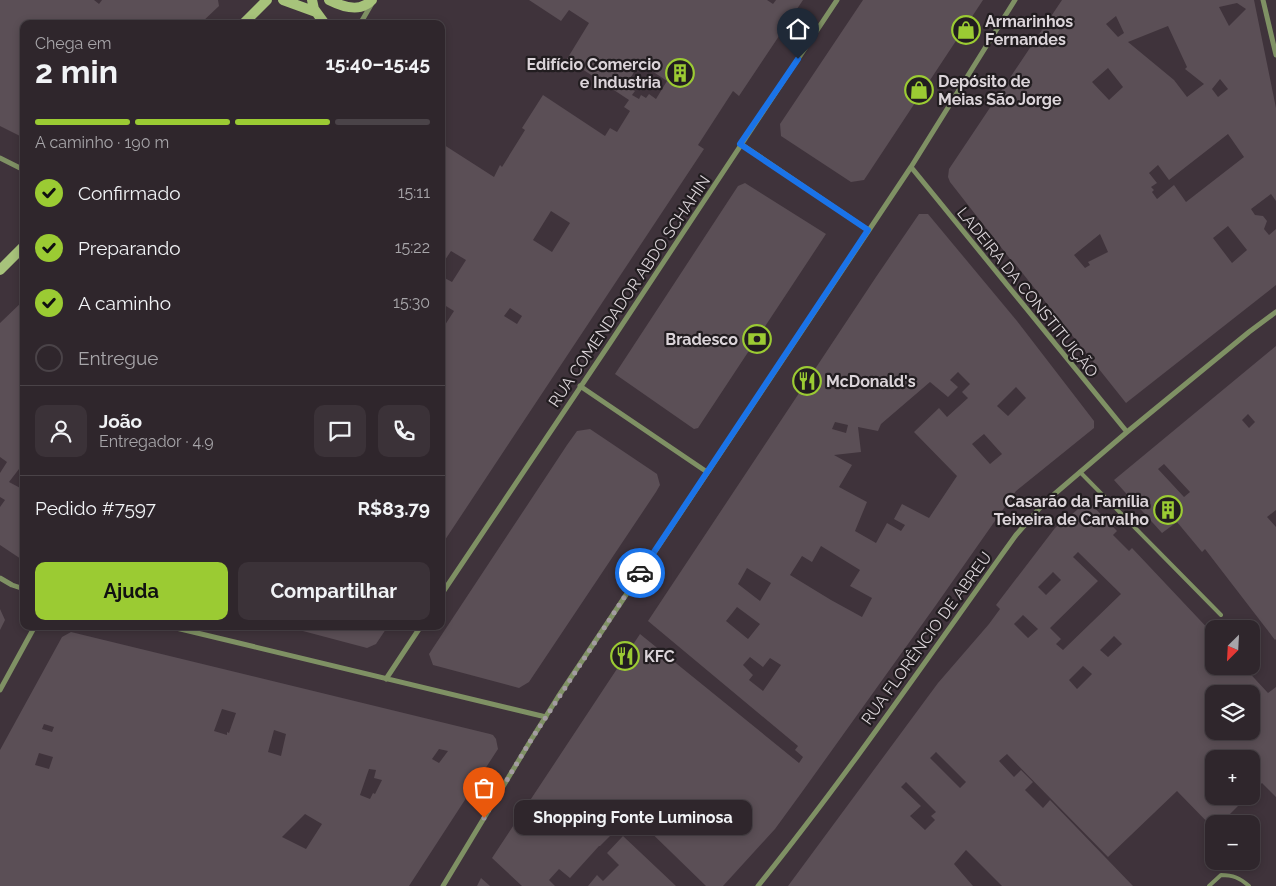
<!DOCTYPE html>
<html lang="pt">
<head>
<meta charset="utf-8">
<style>
  :root { --surface:#2f262c; --page:#3b3238; --text:#f1f3f6; --muted:#a7a5a9; --line:#4a4348; --accent:#9bcb33 }
  body { margin:0; font-family:Raleway,sans-serif; background:var(--page); color:var(--text); height:100vh; display:flex; flex-direction:column; font-size:19px; white-space:nowrap }
  * { box-sizing:border-box; margin:0 }
  p { font-size:16px; color:var(--muted) }
  .icon { flex:none; width:28px; height:28px; fill:none; stroke:currentColor; stroke-width:2; stroke-linecap:round; stroke-linejoin:round }
  .map { position:relative; flex:1; overflow:hidden }
  .panel { position:absolute; left:20px; top:20px; width:425px; height:610px; display:flex; flex-direction:column; background:var(--surface); border-radius:10px; box-shadow:0 2px 8px #0003,0 0 0 1px var(--line) }
  .panel>* { flex:none }
  .needle { width:32px; rotate:204deg }
  .buttons { position:absolute; left:1205px; top:620px; display:grid; gap:10px }
  .buttons a { display:grid; place-items:center; width:55px; height:55px; border-radius:10px; background:var(--surface); box-shadow:0 2px 8px #0003,0 0 0 1px var(--line); font-size:25px }
  .pin { position:absolute; display:grid; place-items:center; width:42px; height:42px; color:#fff; margin:-51px -21px; border-radius:50% 50% 50% 0; rotate:-45deg; box-shadow:0 0 5px #0007 }
  .pin .icon { rotate:45deg }
  .courier { position:absolute; display:grid; place-items:center; width:50px; height:50px; margin:-25px; border:4px solid #1a73e8; border-radius:50%; background:#fff; color:#222; box-shadow:0 1px 6px #0007 }
  .bubble { position:absolute; height:35px; border-radius:10px; background:var(--surface); box-shadow:0 2px 8px #0003,0 0 0 1px var(--line); font-size:16px; font-weight:700; line-height:35px; text-align:center }
  .overview em { font-style:normal; font-weight:700 }
  .overview div { display:flex; flex-direction:column-reverse }
  .overview { display:flex; align-items:center; justify-content:space-between; height:85px; padding:0 15px }
  h1 { font-size:32px; font-weight:700; line-height:38px }
  .bar { display:grid; grid-template-columns:repeat(4,1fr); gap:8px 5px; align-content:center; height:60px; padding:0 15px }
  .bar i { height:6px; border-radius:4px; background:var(--line) }
  .bar .on { background:var(--accent) }
  .bar p { grid-column:span 4 }
  .line { display:flex; align-items:center; gap:12px; padding:0 15px; border-top:1px solid var(--line) }
  .line div { flex:1 }
  .round { display:grid; place-items:center; flex:none; width:52px; height:52px; border-radius:10px; background:var(--page) }
  ol { padding:0 15px; list-style:none }
  li { display:flex; align-items:center; gap:15px; height:55px }
  li p { margin-inline-start:auto }
  li .icon { padding:5px; border-radius:50%; background:var(--accent); color:#111; stroke-width:4 }
  li:last-child { color:var(--muted) }
  li i { width:28px; height:28px; border:2px solid var(--line); border-radius:50% }
  .action { display:flex; gap:10px; margin-top:auto; padding:10px 15px }
  .action a { flex:1; height:58px; border-radius:10px; background:var(--accent); color:#111; font-size:20px; font-weight:700; line-height:58px; text-align:center }
  .action a+a { background:var(--page); color:var(--text) }
  .map>svg:first-child { display:block }
  .building { fill:#5b4f56; fill-rule:evenodd }
  .lines { fill:none; stroke-linecap:round; stroke-linejoin:round }
  .lane { stroke:#7f9164; stroke-width:4 }
  .street { stroke:#7f9164; stroke-width:5 }
  .secondary { stroke:#a7c37b; stroke-width:10 }
  .done { stroke:#a49ca2; stroke-width:5; stroke-dasharray:0 9 }
  .route { stroke:#1a73e8; stroke-width:6 }
  .labels { text-anchor:middle; stroke-width:4.5; stroke-linejoin:round; paint-order:stroke }
  .poi-label { font-size:16px; font-weight:bold; fill:#dbd4d9; stroke:#221d20; text-anchor:start }
  .street-label { font-size:16px; fill:#dbd4d9; stroke:#221d20 }
</style>
</head>
<body>
<div class="map">
<svg width="1276" height="886" viewBox="0 0 1276 886">
  <rect width="100%" height="100%" fill="#3f333b"/>
  <!-- building -->
  <path class="building" d="M0,0h94l5,4 3,-4h116l1,6 -19,18h-110l-3,-3 -3,3h-60v114l-24,-12z
    M529,0h238l6,4 3,-4h27l-64,96 -6,-5 -35,54 6,4 -263,397v-219l2,1 11,-17 -13,-8v-27l11,6 14,-22 -15,-9 -10,15v-123l53,34 6,-12 2,2 23,-37 -3,-2 21,-33 62,41 5,-8 7,4 13,-21 -6,-4 5,-7 -62,-41 22,-36 -20,-13 -8,11zM640,63l27,18 -11,18 -7,-5 -3,4 -5,-3 -2,4 -7,-4 3,-4 -2,-1 3,-5 -7,-5zM551,211l19,12 -18,29 -19,-12zM510,308l12,8 -5,8 -13,-8z
    M863,0h120l-119,180 -13,2 -70,-46 -1,-12z
    M1062,0h192l22,108v93l-5,-7 -20,15 4,6 8,1 4,5 -3,8 5,6 7,-6v56l-150,118 -110,-138 -5,-5 -61,-78 -2,-5 1,-8zM1237,3l9,6 -17,17 -10,-19zM1116,16l8,17 -6,4 -12,-13zM1168,26l19,41 -2,2 19,15 -17,13 -13,-17 -46,-38zM1108,68l15,19 -14,13 -17,-18zM1220,79l8,10 -10,8 -6,-8zM1228,134l16,23 -58,45 -12,-17 -17,14 -5,-7 2,-2 -3,-3 6,-4 -8,-10 9,-8 11,15zM1228,226l19,24 -15,13 -19,-25zM1100,234l8,18 -20,10 2,3 -5,3 -11,-13z
    M745,183l81,51 -128,194 -4,1 -79,-55 123,-188z
    M919,214h9l89,107 77,100v7l-78,63 -80,114 -134,187 -27,37 -52,57h-17l-71,-69 -14,17 -5,-4 -16,16h-1l-29,32 -11,-9 -10,11 6,6h-33l-30,-28 148,-224 159,129 4,-6 -8,-7 3,-4 -150,-125 228,-344zM958,372l12,12 -8,8 6,6 -21,19 -8,-9 -25,24 43,44 -28,42 -27,-14 -8,15 11,6 -4,6 -14,-8 -11,20 -21,-12 12,-29 -28,-15 13,-22 -18,-10 27,-3 -3,-25 20,4 3,-7 49,-42 18,15 10,-10 -8,-7zM1016,387l10,11 -18,18 -11,-10zM835,422l13,3 -2,8 -14,-4zM984,434l18,20 -12,10 -18,-20zM821,546l39,24 -10,16 22,12 -10,19 -31,-17 -41,-25 12,-19 10,6zM747,568l24,15 -11,18 -22,-17zM737,607l23,17 -12,15 -22,-18zM750,657l13,10 7,-9 11,7 -18,26 -14,-11 4,-5 -10,-10zM649,802l14,15 -9,8 -13,-14z
    M24,300v171l-5,-2 -10,13 15,8v71l-24,-16v-38l5,-7 -5,-3v-24l7,-11 -7,-5v-134z
    M1276,346v164l-9,7 9,10v112l-1,1 -70,-91 -3,3 -25,-30 -15,11 -48,-53zM1248,414l7,8 -6,6 -7,-8zM1164,464l26,28 -6,5 -26,-28z
    M590,429l67,45 3,11 -4,7 -127,190 -10,6 -86,-23 -4,-11 138,-209 10,-14z
    M1088,501l29,30 -4,4 16,16 3,-3 82,87v31h29l25,27 8,-6v110l-14,-14 -11,10v-34h-37v37h34l-28,28h-6v5l-37,-38 -69,66 -101,-103 -8,7 15,16 7,-7 12,12 -8,8 18,18 7,-8 83,86h-131l-36,-36 -12,14 19,22h-185l150,-203 51,-59 11,-15 -4,-4 59,-77zM1078,552l43,42 -58,56 -7,-6 5,-5 -11,-11 48,-47 -25,-24zM1053,572l8,8 -15,15 -8,-8zM1023,615l15,14 -10,9 -14,-14zM1114,636l8,8 -14,13 -8,-7zM1083,666l9,8 -15,15 -8,-9zM1214,694h37v37h-37zM936,752l30,30 -6,6 -30,-30zM906,782l30,30 -5,4 4,4 -10,10 -15,-14 11,-10 -20,-19z
    M0,609l5,11 -5,10z
    M284,626h104l-12,18 -9,4z
    M71,632l419,102 3,1 3,4 2,10 -89,137h-409v-136l62,-113zM222,709l14,4 -7,20 -2,-1v3l-13,-4zM44,724l10,3 -2,5 -10,-3zM274,730l12,4 -5,22 -13,-4zM439,749l9,2 -9,12 -7,-4zM39,753l14,4 -4,12 -14,-4zM369,769l7,1 -2,8 8,2 -7,14 -2,-1 -3,6 -10,-4zM305,814l17,10 -16,25 -24,-12z
    M623,836l53,50h-88l9,-11 6,6 16,-16 -12,-12z
    M481,878l9,8h-13z"/>
  <g class="lines">
    <!-- lane -->
    <path class="lane" d="M1080,472l141,143
      M1209,886l12,-11c12,0 19,3 28,11"/>
    <!-- street -->
    <path class="street" d="M1263,0l13,55
      M360,24l11,-19
      M741,144l127,86
      M0,158l24,12
      M911,167l216,265
      M580,386l127,86
      M0,578l12,7 12,4
      M441,595l169,-252 227,-343
      M168,626l378,91
      M386,679l35,-53
      M0,690l35,-64
      M443,886l88,-146 27,-43 353,-530 104,-167
      M758,886c91,-113 173,-233 258,-351l28,-32 83,-71 122,-100 27,-20"/>
    <!-- secondary -->
    <path class="secondary" d="M283,0l33,12
      M312,0l2,9 11,15
      M329,0c10,5 26,11 36,5 3,-1 5,-3 7,-5
      M243,24l24,-24
      M0,270l24,-24"/>
  </g>
  <g class="lines">
    <!-- done -->
    <path class="done" d="M484,818l47,-78 109,-167"/>
    <!-- route -->
    <path class="route" d="M640,573l228,-343 -128,-86 58,-85"/>
  </g>
  <!-- icons -->
  <defs>
    <symbol id="shop-ring" viewBox="-11 -11 22 22"><circle r="9.5" fill="#221d20" stroke="#9bcb33" stroke-width="1.5"/><path d="M-5-2.5h2.3a2.7 3.5 0 0 1 5.4 0H5L5.5 6h-11ZM-1.5-2.5h3a1.5 2.3 0 0 0-3 0Z" fill="#9bcb33"/></symbol>
    <symbol id="building-ring" viewBox="-11 -11 22 22"><circle r="9.5" fill="#221d20" stroke="#9bcb33" stroke-width="1.5"/><path d="M-4-6H4V6H1V3H-1V6H-4ZM-2.5-4.3h1.7v1.8h-1.7ZM.8-4.3h1.7v1.8H.8ZM-2.5-1h1.7V.8h-1.7ZM.8-1h1.7V.8H.8Z" fill="#9bcb33"/></symbol>
    <symbol id="bank-ring" viewBox="-11 -11 22 22"><circle r="9.5" fill="#221d20" stroke="#9bcb33" stroke-width="1.5"/><path d="M-6-4H6V4H-6ZM0-2.3a2.3 2.3 0 1 0 0 4.6a2.3 2.3 0 1 0 0-4.6Z" fill="#9bcb33"/></symbol>
    <symbol id="restaurant-ring" viewBox="-11 -11 22 22"><circle r="9.5" fill="#221d20" stroke="#9bcb33" stroke-width="1.5"/><path d="M-5-6h1v4h1v-4h1v4h1v-4h1v5L-1.5 .5V6h-2V.5L-5-1ZM5-6V6H3V1.5H1.5Q1.5-4 5-6Z" fill="#9bcb33"/></symbol>
  </defs>
  <g fill-rule="evenodd">
    <use href="#shop-ring" x="950" y="14" width="32" height="32"/>
    <use href="#building-ring" x="664" y="57" width="32" height="32"/>
    <use href="#shop-ring" x="903" y="74" width="32" height="32"/>
    <use href="#bank-ring" x="741" y="323" width="32" height="32"/>
    <use href="#restaurant-ring" x="791" y="365" width="32" height="32"/>
    <use href="#building-ring" x="1152" y="494" width="32" height="32"/>
    <use href="#restaurant-ring" x="609" y="640" width="32" height="32"/>
  </g>
  <g class="labels">
    <!-- poi labels -->
    <g class="poi-label">
      <text x="985" y="27">Armarinhos<tspan x="985" dy="18">Fernandes</tspan></text>
      <text x="661" y="70" text-anchor="end">Edifício Comercio<tspan x="661" dy="18">e Industria</tspan></text>
      <text x="938" y="87">Depósito de<tspan x="938" dy="18">Meias São Jorge</tspan></text>
      <text x="738" y="345" text-anchor="end">Bradesco</text>
      <text x="826" y="387">McDonald's</text>
      <text x="1149" y="507" text-anchor="end">Casarão da Família<tspan x="1149" dy="18">Teixeira de Carvalho</tspan></text>
      <text x="644" y="662">KFC</text>
    </g>
    <!-- street labels -->
    <g class="street-label">
      <text transform="translate(629 291) rotate(-56)" y="6">RUA COMENDADOR ABDO SCHAHIN</text>
      <text transform="translate(1028 292) rotate(51)" y="6">LADEIRA DA CONSTITUIÇÃO</text>
      <text transform="translate(926 638) rotate(-54)" y="6">RUA FLORÊNCIO DE ABREU</text>
    </g>
  </g>
</svg>
<div class="buttons">
<a><svg class="needle" viewBox="-14 -14 28 28"><path d="M0-13l5 13h-10z" fill="#e53935"/><path d="M0 13l5-13h-10z" fill="#a7a5a9"/></svg></a>
<a><svg class="icon" aria-label="layers" viewBox="0 0 24 24"><path d="M12 4l9 5-9 5-9-5zM3 14l9 5 9-5"/></svg></a>
<a>+</a>
<a>−</a>
</div>
<div class="pin" style="left:484px;top:818px;background:#ea580c"><svg class="icon" aria-label="bag" viewBox="0 0 24 24"><path d="M5 8h14l-1 12H6zM9 8a3 3 0 0 1 6 0"/></svg></div>
<div class="pin" style="left:798px;top:59px;background:#1f2937"><svg class="icon" aria-label="home" viewBox="0 0 24 24"><path d="M3 11l9-7 9 7M6 9v11h12V9"/></svg></div>
<div class="courier" style="left:640px;top:573px"><svg class="icon" aria-label="car" viewBox="0 0 24 24"><path d="M5 17H2v-5l4-1 3-4h7l3 4 3 1v5h-3M9 17h6M6 11h13"/><circle cx="7" cy="17" r="2"/><circle cx="17" cy="17" r="2"/></svg></div>
<div class="bubble" style="left:514px;top:800px;width:238px">Shopping Fonte Luminosa</div>
<section class="panel">
<div class="overview"><div><h1>2 min</h1><p>Chega em</p></div><em>15:40–15:45</em></div>
<div class="bar"><i class="on"></i><i class="on"></i><i class="on"></i><i></i><p>A caminho · 190 m</p></div>
<ol>
<li><svg class="icon" aria-label="check" viewBox="0 0 24 24"><path d="M5 12l5 5 9-10"/></svg>Confirmado<p>15:11</p></li>
<li><svg class="icon" aria-label="check" viewBox="0 0 24 24"><path d="M5 12l5 5 9-10"/></svg>Preparando<p>15:22</p></li>
<li><svg class="icon" aria-label="check" viewBox="0 0 24 24"><path d="M5 12l5 5 9-10"/></svg>A caminho<p>15:30</p></li>
<li><i></i>Entregue</li>
</ol>
<div class="line" style="height:90px"><a class="round"><svg class="icon" aria-label="person" viewBox="0 0 24 24"><circle cx="12" cy="8" r="4"/><path d="M4 21q1-7 8-7t8 7"/></svg></a><div><b>João</b><p>Entregador · 4.9</p></div><a class="round"><svg class="icon" aria-label="chat" viewBox="0 0 24 24"><path d="M4 5h16v11H9l-5 4z"/></svg></a><a class="round"><svg class="icon" aria-label="phone" viewBox="0 0 24 24"><path d="M5 4h4l2 5-3 2q2 4 5 5l2-3 5 2v4C11 20 4 13 5 4z"/></svg></a></div>
<div class="line" style="height:65px"><div>Pedido #7597</div><b>R$83.79</b></div>
<div class="action"><a>Ajuda</a><a>Compartilhar</a></div>
</section>
</div>
</body>
</html>
